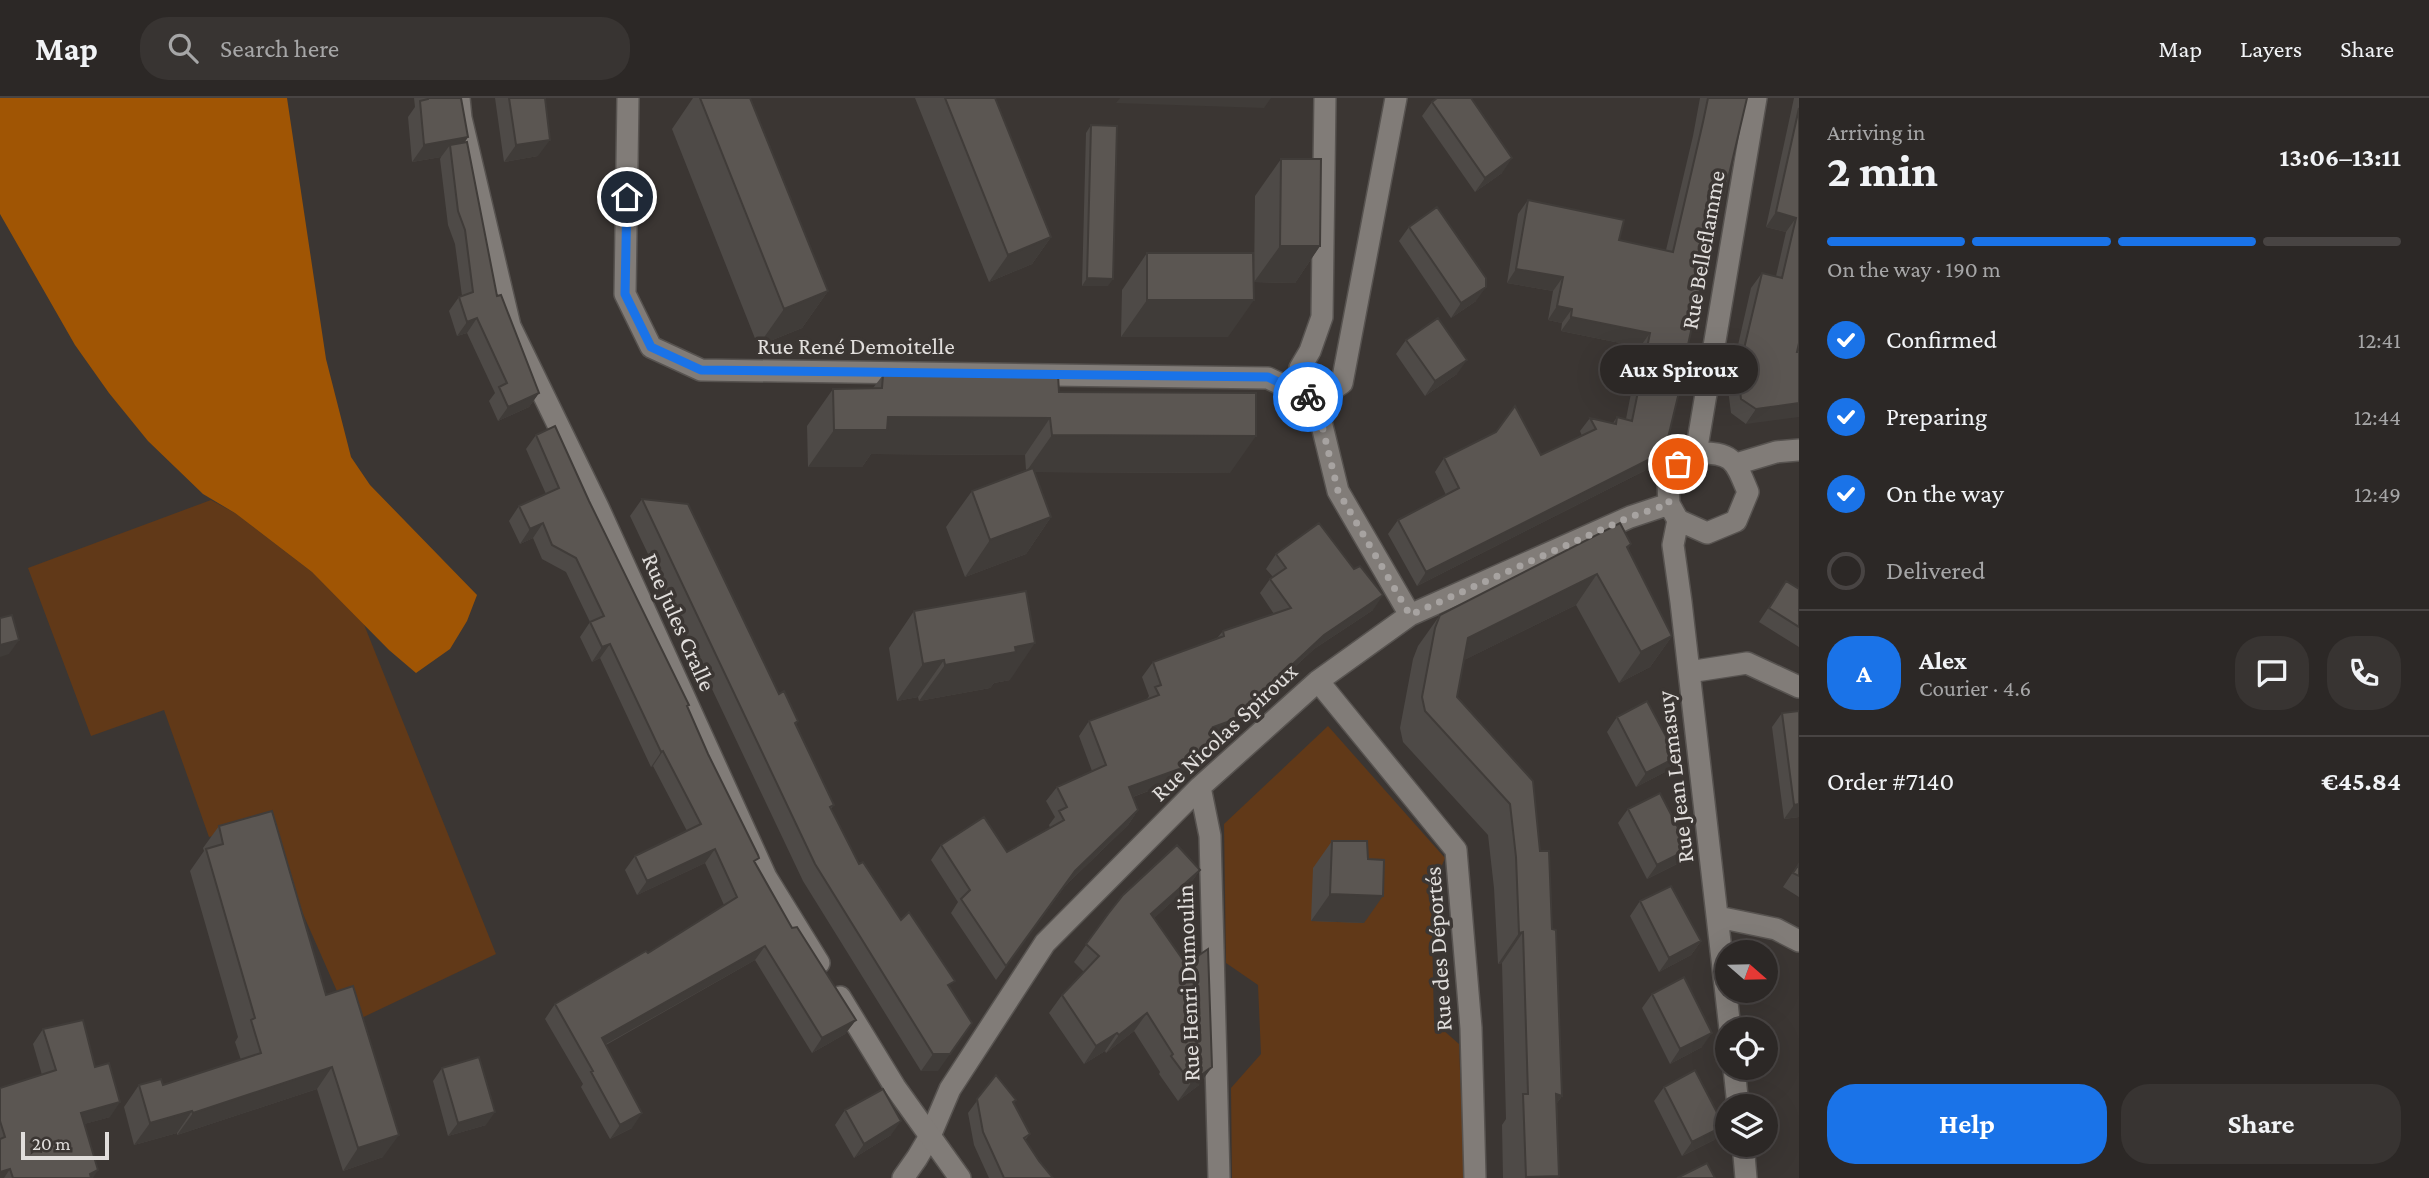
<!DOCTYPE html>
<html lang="en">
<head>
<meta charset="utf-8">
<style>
  :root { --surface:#2c2826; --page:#383432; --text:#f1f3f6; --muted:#a6a6a7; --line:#484443; --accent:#1a73e8 }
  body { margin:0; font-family:"Crimson Pro",serif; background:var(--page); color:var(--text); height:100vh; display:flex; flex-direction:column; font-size:26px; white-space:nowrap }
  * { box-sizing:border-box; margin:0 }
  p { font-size:23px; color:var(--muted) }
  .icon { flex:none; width:38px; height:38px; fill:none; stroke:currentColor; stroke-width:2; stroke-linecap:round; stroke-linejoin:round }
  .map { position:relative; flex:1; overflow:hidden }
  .side { display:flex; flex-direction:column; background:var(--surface); width:630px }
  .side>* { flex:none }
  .needle { width:46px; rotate:110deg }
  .fabs { position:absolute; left:1715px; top:842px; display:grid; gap:14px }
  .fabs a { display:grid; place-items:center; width:63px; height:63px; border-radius:50%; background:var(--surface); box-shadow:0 7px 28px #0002,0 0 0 2px var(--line); font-size:35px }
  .scale { position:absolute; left:21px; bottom:18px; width:88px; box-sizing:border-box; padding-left:7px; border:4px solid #e1dedc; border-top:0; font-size:19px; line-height:24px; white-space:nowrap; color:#e1dedc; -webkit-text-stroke:5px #3b3633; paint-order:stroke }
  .pin { position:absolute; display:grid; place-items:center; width:60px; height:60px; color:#fff; margin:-30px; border:4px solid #fff; border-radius:50%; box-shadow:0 2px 7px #0007 }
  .courier { position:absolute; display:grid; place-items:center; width:70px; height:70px; margin:-35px; border:5px solid #1a73e8; border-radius:50%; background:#fff; color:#222; box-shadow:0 2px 9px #0007 }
  .bubble { position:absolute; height:49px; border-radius:24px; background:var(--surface); box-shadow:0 7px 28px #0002,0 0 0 2px var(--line); font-size:23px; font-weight:700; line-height:49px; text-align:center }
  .headline em { font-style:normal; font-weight:700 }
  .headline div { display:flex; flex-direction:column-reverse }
  .headline { display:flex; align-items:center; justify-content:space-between; height:119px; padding:0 28px }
  h1 { font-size:46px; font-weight:700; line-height:52px }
  .bar { display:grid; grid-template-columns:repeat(4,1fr); gap:10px 7px; align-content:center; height:84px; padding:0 28px }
  .bar i { height:9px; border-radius:5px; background:var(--line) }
  .bar .selected { background:var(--accent) }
  .bar p { grid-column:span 4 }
  .line { display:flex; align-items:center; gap:18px; padding:0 28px; border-top:2px solid var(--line) }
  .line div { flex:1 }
  .round { display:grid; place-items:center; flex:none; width:74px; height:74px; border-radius:28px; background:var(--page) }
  ol { padding:0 28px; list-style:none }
  li { display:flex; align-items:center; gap:21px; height:77px }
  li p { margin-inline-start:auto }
  li .icon { padding:7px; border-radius:50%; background:var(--accent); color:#fff; stroke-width:4 }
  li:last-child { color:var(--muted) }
  li i { width:38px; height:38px; border:4px solid var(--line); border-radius:50% }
  .cta { display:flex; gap:14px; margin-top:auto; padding:14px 28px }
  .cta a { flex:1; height:80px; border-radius:28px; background:var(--accent); color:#fff; font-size:28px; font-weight:700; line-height:80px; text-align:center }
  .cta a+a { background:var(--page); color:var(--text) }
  header { display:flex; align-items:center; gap:42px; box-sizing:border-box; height:98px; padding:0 35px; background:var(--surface); border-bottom:2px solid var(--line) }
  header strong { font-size:33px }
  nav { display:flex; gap:38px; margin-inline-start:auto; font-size:24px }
  .search { width:490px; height:63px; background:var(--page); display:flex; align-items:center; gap:18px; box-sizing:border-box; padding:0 24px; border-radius:28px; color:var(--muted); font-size:26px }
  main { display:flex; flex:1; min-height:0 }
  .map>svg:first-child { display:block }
  .green { fill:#613918 }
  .forest { fill:#a05504 }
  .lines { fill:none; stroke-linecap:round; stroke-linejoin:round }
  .street-casing { stroke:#575350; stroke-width:24 }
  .secondary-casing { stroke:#575350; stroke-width:24 }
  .street { stroke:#817c78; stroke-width:21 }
  .secondary { stroke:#817c78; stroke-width:21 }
  .wall { fill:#4e4a47 }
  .shaded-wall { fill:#403c39 }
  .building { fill:#5b5652; stroke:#403c39; stroke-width:2 }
  .done { stroke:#a7a3a1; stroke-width:7; stroke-dasharray:0 12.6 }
  .route { stroke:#1a73e8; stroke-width:9 }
  .labels { text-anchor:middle; stroke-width:7; stroke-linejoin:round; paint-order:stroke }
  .street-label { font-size:24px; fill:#e1dedc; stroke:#3b3633 }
</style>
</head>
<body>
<header>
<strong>Map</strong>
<div class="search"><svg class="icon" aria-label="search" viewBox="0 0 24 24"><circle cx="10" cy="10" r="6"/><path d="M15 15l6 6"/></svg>Search here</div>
<nav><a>Map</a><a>Layers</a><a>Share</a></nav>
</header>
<main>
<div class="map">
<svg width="1799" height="1080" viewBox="0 0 1799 1080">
  <rect width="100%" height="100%" fill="#3b3633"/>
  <!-- green -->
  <path class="green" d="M211,402l24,13 77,59 51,50 133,332 -145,69 -88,-200 -54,14 -45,-127 -73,26 -63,-168z
    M1328,628l117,132 -14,33 3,131 25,22 5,134h-232l-1,-90 30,-34 -3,-69 -32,-22 -2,-139z"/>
  <!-- forest -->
  <path class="forest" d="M0,0h287l39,261 25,98 19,28 107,110 -10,26 -17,28 -34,24 -27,-23 -77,-78 -77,-59 -32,-19 -55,-53 -39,-48 -34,-48 -75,-131z"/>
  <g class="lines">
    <defs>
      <path id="street" d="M628,0l-3,196 26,53 50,23 567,8 48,23 22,90 72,124
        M1325,0l-3,219 -12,34 -10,17 16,33 26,-18 54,-285
        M1696,355l60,-355
        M1696,355c37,-1 39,7 52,39l-12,29 -29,12 -29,-13 -9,-16 -1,-21 10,-19z
        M1736,366l40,-12 23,-2
        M1678,422l-5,25 8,57 49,427
        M1689,574l58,-9 52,24
        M1318,583l138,169 15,178 4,150
        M1200,689l10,49 9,342
        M1718,819l58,12 23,12
        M1734,970l4,38
        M1743,1046l3,34
        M903,1080l14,-20 13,-22 20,-47 95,-146 155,-156 118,-106 92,-66 220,-98 39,-13"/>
      <path id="secondary" d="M459,0l2,20 49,208 88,181 168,370 53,86
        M840,899l55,90 65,91"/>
    </defs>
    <!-- street casing -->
    <use href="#street" class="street-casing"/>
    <!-- secondary casing -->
    <use href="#secondary" class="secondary-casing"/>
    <!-- street -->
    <use href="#street" class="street"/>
    <!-- secondary -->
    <use href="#secondary" class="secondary"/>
  </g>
  <!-- wall -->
  <path class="wall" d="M414,0h47l7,39 -3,5 32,154 42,97 -10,14 -31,14 -9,-20 6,-8 -28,-60 -10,3 -8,-25 10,-14 3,-1 -7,-52 -7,-19 -8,-66 1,-2 -29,5 -4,-45 7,-10z
    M495,0h50l-7,58 -34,6z
    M693,0h57l78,193 -26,37 -44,18 -86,-217z
    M915,0h80l56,139 -19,27 -43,18z
    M1700,0h47l-46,185 -34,159 -10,14 -13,15 -227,115 -29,-52 10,-14 48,-25 -11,-23 9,-14 97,-3 41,-19 -2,-5 10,-13 23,5 4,-6 9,2 14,-72 -79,-16 1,-8 -14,-3 5,-29 -46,-8 11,-69 10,-14 91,40 47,10 27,-114z
    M1794,0h5v245l-2,9 -51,72 -15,-11 -3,-24 23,-101 11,-15 14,3 10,-44 -20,-5z
    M1432,4l70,71 -27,19 -53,-76z
    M1091,27l17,161h-26l4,-153z
    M1281,61l39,87 -25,37 -41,-1 1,-86z
    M1409,129l67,74 -25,17 -52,-77z
    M1147,155l81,84h-107l1,-47z
    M1406,242l51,34 -32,22 -29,-42z
    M883,277l176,17 171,81 -196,-1 17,45 -25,37 -61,23 -19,-50 26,-36 54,-21 -1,-15 -154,-1 -9,13h-54l-1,-41 26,-37 40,-1z
    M536,337l53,66 98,207 68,156 37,64 64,92 -11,14 -33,19 -57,-93 -149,85 26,83 -22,11 -29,-52 2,-3 -38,-65 10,-15 93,-51 76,-48 -19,-42 -68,32 -12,-25 10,-14 52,-25 -34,-65 -2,1 -51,-109 -8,4 -12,-25 10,-15 -24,-50 -24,-13 -9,-21 -13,6 -11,-23 10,-15 27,-12 -20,-45z
    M642,401l156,222 -2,3 38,81 -3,4 28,55 91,124 -12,83h-17l-118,-190 -173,-365z
    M1631,446l-3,4 44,88 -22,31 -31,16 -43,-78 -112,55 -7,37 83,154 12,78 10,167 -5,7 2,73 -1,2h-55l-1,-53 4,-6 -4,-156 -4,1 -4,-76 -6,-53 -85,-93 -3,-14 13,-69 5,-13 22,-31z
    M1276,456l97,56 -59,39 -91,85 -8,3 -9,13 -34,32 -39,15 5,13 -10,15 -63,61 -69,94 -45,-67 7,-11 -27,-42 10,-15 66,7 43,-24 -1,-3 6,-8 -9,-16 11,-14 35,-16 -13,-35 10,-15 58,-22 2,-3 -7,-19 11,-15 64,-24 6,-7 51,-17 -14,-21 10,-14 3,-2 -7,-8z
    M1786,483l13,8v58l-40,-25z
    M914,513l96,69 -16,3 -4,5 -71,13 -1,-4 -21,4 -8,-53z
    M1799,613v106l-15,2 -12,-92 10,-14z
    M1617,619l60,40 -10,14 -31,16 -29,-55z
    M1628,711l61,40 -10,14 -32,16 -29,-56z
    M219,728l107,169 57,162 -40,14 -26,-82 -140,46v-2l-43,12 -10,-38 15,-22h24l78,-25 -6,-18 3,-5 -48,-166 14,-20 -1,-3z
    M1332,743l32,82 -53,-2 2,-53z
    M1799,765v34l-16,-10z
    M1200,772l-13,18 -33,30 45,167 -21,16 -19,-27 1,-2 -26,-41 -28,22 -1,-2 -21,13 -35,-51 13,-18 22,-23 -10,-10 34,-48z
    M1640,803l61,40 -10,14 -32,17 -29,-56z
    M1652,896l50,53 -32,17 -28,-56z
    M43,931l67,88 -26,7 9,54h-93v-90l42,-13 -9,-31z
    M442,970l44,57 -38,11 -15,-55z
    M996,977l20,25 -3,4 17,30 -5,6 14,21 14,17h-64l-15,-33 -6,-32z
    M1664,989l60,39 -10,14 -32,16 -28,-55z
    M845,1012l46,25 -37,23 -19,-33z"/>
  <!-- shaded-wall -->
  <path class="shaded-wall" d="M1120,0h151l-7,10 -148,-5z
    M468,39l-12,17 -6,-9 -9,12 -29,5 12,-17z
    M550,42l-12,16 -34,6 12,-17z
    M1512,60l-10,15 -27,19 10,-14z
    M1776,114l20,6 -10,14 -20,-5z
    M1051,139l-19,27 -43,18 19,-27z
    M1280,148h40l-25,37 -41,-1z
    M1516,171l47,8 -10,14 -46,-8z
    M1087,180l26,1 -5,7h-26z
    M1486,189l-10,14 -25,17 10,-15z
    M828,193l-26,37 -44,18 26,-37z
    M1147,202h107l-26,37h-107z
    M1557,208l15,3 -10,14 -14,-3z
    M1571,219l79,16 -10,14 -79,-16z
    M477,220l-10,15 -10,3 10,-14z
    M1467,262l-10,14 -32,22 10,-15z
    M539,295l-10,14 -31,14 10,-14z
    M1799,305v14l-53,7 10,-15z
    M888,319l162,1 -25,37 -154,-1 -9,13h-54l26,-37z
    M1052,337l204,1 -26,37 -204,-1z
    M1667,344l-10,14 -13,15 -227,115 9,-14z
    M1051,419l-25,37 -61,23 25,-37z
    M543,425l-10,15 -13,6 10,-15z
    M1597,476l-21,31 -130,64 22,-31z
    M1383,497l-10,15 -59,39 -91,85 -8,3 -9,13 -34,32 -53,20 10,-15 195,-152z
    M1672,538l-22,31 -31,16 22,-31z
    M19,542l-10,14 -9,3v-12z
    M1035,545l-25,37 -16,3 -4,5 -71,13 26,-36z
    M610,546l-10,14 -8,4 10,-15z
    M944,562l-26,37 -21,4 26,-37z
    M663,653l-10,15 -2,1 10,-15z
    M1677,659l-10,14 -31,16 10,-14z
    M1799,706v13l-15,2 10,-14z
    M1138,712l-10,15 -63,61 -69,94 79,-109z
    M715,751l-10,14 -68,32 10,-14z
    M1689,751l-10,14 -32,16 10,-14z
    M1200,772l-13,18 -48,44 12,-18z
    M1330,796l53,2 -19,27 -53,-2z
    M1523,834l-21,31 -4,1 21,-31z
    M1701,843l-10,14 -32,17 10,-14z
    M765,848l-10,14 -163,92 10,-14z
    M1147,915l-13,18 -28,22 13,-18z
    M856,922l-11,14 -33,19 10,-15z
    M972,925l-34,48h-17l12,-17z
    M1117,935l-12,18 -21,13 12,-18z
    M1712,935l-10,14 -32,17 10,-15z
    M332,969l-15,22 -140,46 16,-22z
    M1212,969l-13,18 -21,16 13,-18z
    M1556,996l6,2 -22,31z
    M120,1004l-10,15 -40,11 11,-15z
    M192,1013l-15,22 -43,12 16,-22z
    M495,1014l-9,13 -38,11 10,-13z
    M642,1015l-10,15 -22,11 10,-14z
    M901,1023l-10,14 -37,23 10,-14z
    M1724,1028l-10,14 -32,16 10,-14z
    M399,1037l-16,22 -40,14 15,-23z
    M10,1071l-6,9h-4v-6z
    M98,1072l-5,8h-6l3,-4z
    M1559,1078l-1,2h-33l1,-1z"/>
  <!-- building -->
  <path class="building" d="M428,0h33l7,39 -44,8 -4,-44 8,-2z
    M509,0h36l5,42 -34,5z
    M700,0h50l78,193 -44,18z
    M945,0h50l56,139 -43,18z
    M1437,0h34l41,60 -27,20 -53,-76z
    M1708,0h39l-42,179h-2l-17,77 2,1 -21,87 -13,15 -228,115 -28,-52 61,-32 -15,-30 52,-26 19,-26 26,49 55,-26 -6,-11 26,6 1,-7 15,4 18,-88 -79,-16 1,-8 -15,-3 6,-29 -47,-8 12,-69 96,20 -5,20 54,12 30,-130z
    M1799,10v235l-2,9h2v51l-43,6 -15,-10 -3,-25 24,-101 20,5 14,-60 -20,-6z
    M1091,27l26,1 -4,153 -26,-1z
    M467,44l30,154 4,-1 38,98 -31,14 -9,-20 8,-4 -30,-65 -10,4 -8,-25 14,-5 -8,-62 -7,-19 -8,-66z
    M1281,61h40l-1,87h-40z
    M1437,109l49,71v9l-25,16 -52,-76z
    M1147,155h106l1,47h-107z
    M1438,220l29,42 -32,21 -29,-41z
    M883,277h175l1,17 197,1v43l-204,-1 -2,-17 -162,-1 -1,13h-53l-1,-41 49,-1z
    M555,328l34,75 100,204 -2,1 21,48 50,101 1,3 -5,3 38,67 5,-1 59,93 -34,18 -57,-92 -163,92 40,75 -22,12 -29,-53 2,-1 -38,-67 91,-53 2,2 89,-56 -22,-48 -68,32 -12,-25 66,-32 -38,-73 -2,1 -51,-108 -8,3 -12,-25 14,-6 -28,-58 -24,-13 -9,-22 -13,6 -11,-23 40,-18 -23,-53z
    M1033,370l18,49 -61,23 -18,-49z
    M642,401l46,5 91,190 5,-3 14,30 -3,2 39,82 -4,2 29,57 4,-2 38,58 8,-8 46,69 -7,4 24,38 -22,31h-17l-118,-190z
    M1319,425l35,46 6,-3 23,29 -59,40 -91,85 -20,7 3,9 -34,32 -53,19 9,23 -63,61 -69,95 -45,-67 9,-9 -29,-45 43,-28 23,35 57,-32 -5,-9 8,-4 -10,-20 49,-22 -17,-44 70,-26 -4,-8 6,-2 -8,-23 71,-26 -1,-5 68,-23 -21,-29 16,-11 -10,-14z
    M1620,425l11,21 -4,3 45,89 -31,16 -44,-78 -129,64 -11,59 76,84 7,70h9l3,78 4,1 6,166 -6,-2 3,82 -33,1 -3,-83h5l-5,-162 -4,1 -3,-76 -6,-53 -85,-93 -3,-14 13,-69 5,-13z
    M1786,483l13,8v38l-30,-19z
    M1026,493l9,52 -20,4 1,5 -71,13 -1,-5 -21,4 -9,-53z
    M12,517l7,25 -19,5v-27z
    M1647,603l30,56 -31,16 -29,-56z
    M1799,613v93l-5,1 -12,-92z
    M1660,695l29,56 -32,16 -29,-56z
    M272,713l54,184 27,-9 46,149 -41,13 -26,-81 -139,46 -1,-2 -42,12 -11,-38 22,-6 2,6 98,-32 -10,-33 4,-2 -49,-169 17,-5 -4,-18z
    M1332,743h35l1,18 16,1 -1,36 -53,-2z
    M1177,747l23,25 -49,44 35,50 22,-15 4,118 -21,16 -20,-27 2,-2 -26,-41 -28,22 -2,-2 -21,13 -34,-51 37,-39 -13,-12 22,-30 15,-19z
    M1799,766v12l-6,-3z
    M1671,788l30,55 -32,17 -29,-57z
    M1684,879l28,56 -32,16 -28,-55z
    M83,922l12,47 14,-4 11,39 -39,11 17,57 -8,4 1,4h-78l-3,-9 -10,3v-33l5,-2 -5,-16v-33l56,-18 -13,-41z
    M479,959l16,55 -37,11 -16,-55z
    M1695,972l29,56 -32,16 -28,-55z
    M996,977l20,25 -3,2 17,32 -6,4 15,23 14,17h-49l-21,-46 -6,-33z
    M883,991l18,32 -37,23 -19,-34z
    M1707,1065l8,15h-38z"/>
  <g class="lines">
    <!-- done -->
    <path class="done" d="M1308,299l8,4 22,90 72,124 220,-98 39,-13 -1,-21 10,-19"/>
    <!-- route -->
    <path class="route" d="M627,99l-2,97 26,53 50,23 567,7 40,20"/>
  </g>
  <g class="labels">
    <!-- street labels -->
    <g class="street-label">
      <text transform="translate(1703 152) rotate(-80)" y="8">Rue Belleflamme</text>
      <text x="856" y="256">Rue René Demoitelle</text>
      <text transform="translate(679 524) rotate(66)" y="8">Rue Jules Cralle</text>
      <text transform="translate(1224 634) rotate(-43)" y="8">Rue Nicolas Spiroux</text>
      <text transform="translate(1675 679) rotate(-97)" y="8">Rue Jean Lemasuy</text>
      <text transform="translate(1438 851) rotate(-94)" y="8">Rue des Déportés</text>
      <text transform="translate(1188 885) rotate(-92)" y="8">Rue Henri Dumoulin</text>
    </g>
  </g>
</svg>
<div class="fabs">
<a><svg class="needle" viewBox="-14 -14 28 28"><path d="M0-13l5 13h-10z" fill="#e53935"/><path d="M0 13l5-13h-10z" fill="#a6a6a7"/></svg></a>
<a><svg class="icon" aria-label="locate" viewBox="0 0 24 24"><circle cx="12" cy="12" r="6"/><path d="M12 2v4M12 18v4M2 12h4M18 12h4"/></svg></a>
<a><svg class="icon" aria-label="layers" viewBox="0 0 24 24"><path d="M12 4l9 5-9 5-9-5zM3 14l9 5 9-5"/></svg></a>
</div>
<div class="scale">20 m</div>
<div class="pin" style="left:1678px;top:366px;background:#ea580c"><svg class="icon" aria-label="bag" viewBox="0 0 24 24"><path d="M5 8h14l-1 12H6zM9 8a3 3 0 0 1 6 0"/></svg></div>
<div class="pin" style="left:627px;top:99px;background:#1f2937"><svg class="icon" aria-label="home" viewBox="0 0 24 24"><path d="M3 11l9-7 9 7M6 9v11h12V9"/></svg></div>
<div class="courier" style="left:1308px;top:299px"><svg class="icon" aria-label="bike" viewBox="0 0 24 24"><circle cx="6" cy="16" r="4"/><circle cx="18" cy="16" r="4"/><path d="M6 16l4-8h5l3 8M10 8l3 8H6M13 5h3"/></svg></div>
<div class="bubble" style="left:1600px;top:247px;width:158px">Aux Spiroux</div>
</div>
<section class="side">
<div class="headline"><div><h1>2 min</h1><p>Arriving in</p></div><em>13:06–13:11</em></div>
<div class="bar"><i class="selected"></i><i class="selected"></i><i class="selected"></i><i></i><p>On the way · 190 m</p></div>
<ol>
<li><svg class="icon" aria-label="check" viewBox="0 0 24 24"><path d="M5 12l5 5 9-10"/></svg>Confirmed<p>12:41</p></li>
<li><svg class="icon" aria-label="check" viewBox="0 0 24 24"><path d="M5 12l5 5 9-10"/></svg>Preparing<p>12:44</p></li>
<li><svg class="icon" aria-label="check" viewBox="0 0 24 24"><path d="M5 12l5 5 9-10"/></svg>On the way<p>12:49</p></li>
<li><i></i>Delivered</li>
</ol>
<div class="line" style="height:126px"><b class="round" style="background:var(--accent);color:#fff">A</b><div><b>Alex</b><p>Courier · 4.6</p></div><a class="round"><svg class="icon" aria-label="chat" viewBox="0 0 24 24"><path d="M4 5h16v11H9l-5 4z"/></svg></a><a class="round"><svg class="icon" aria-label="phone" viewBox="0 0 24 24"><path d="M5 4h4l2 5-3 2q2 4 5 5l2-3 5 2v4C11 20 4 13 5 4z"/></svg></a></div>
<div class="line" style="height:91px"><div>Order #7140</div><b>€45.84</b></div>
<div class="cta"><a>Help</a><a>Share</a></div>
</section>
</main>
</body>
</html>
